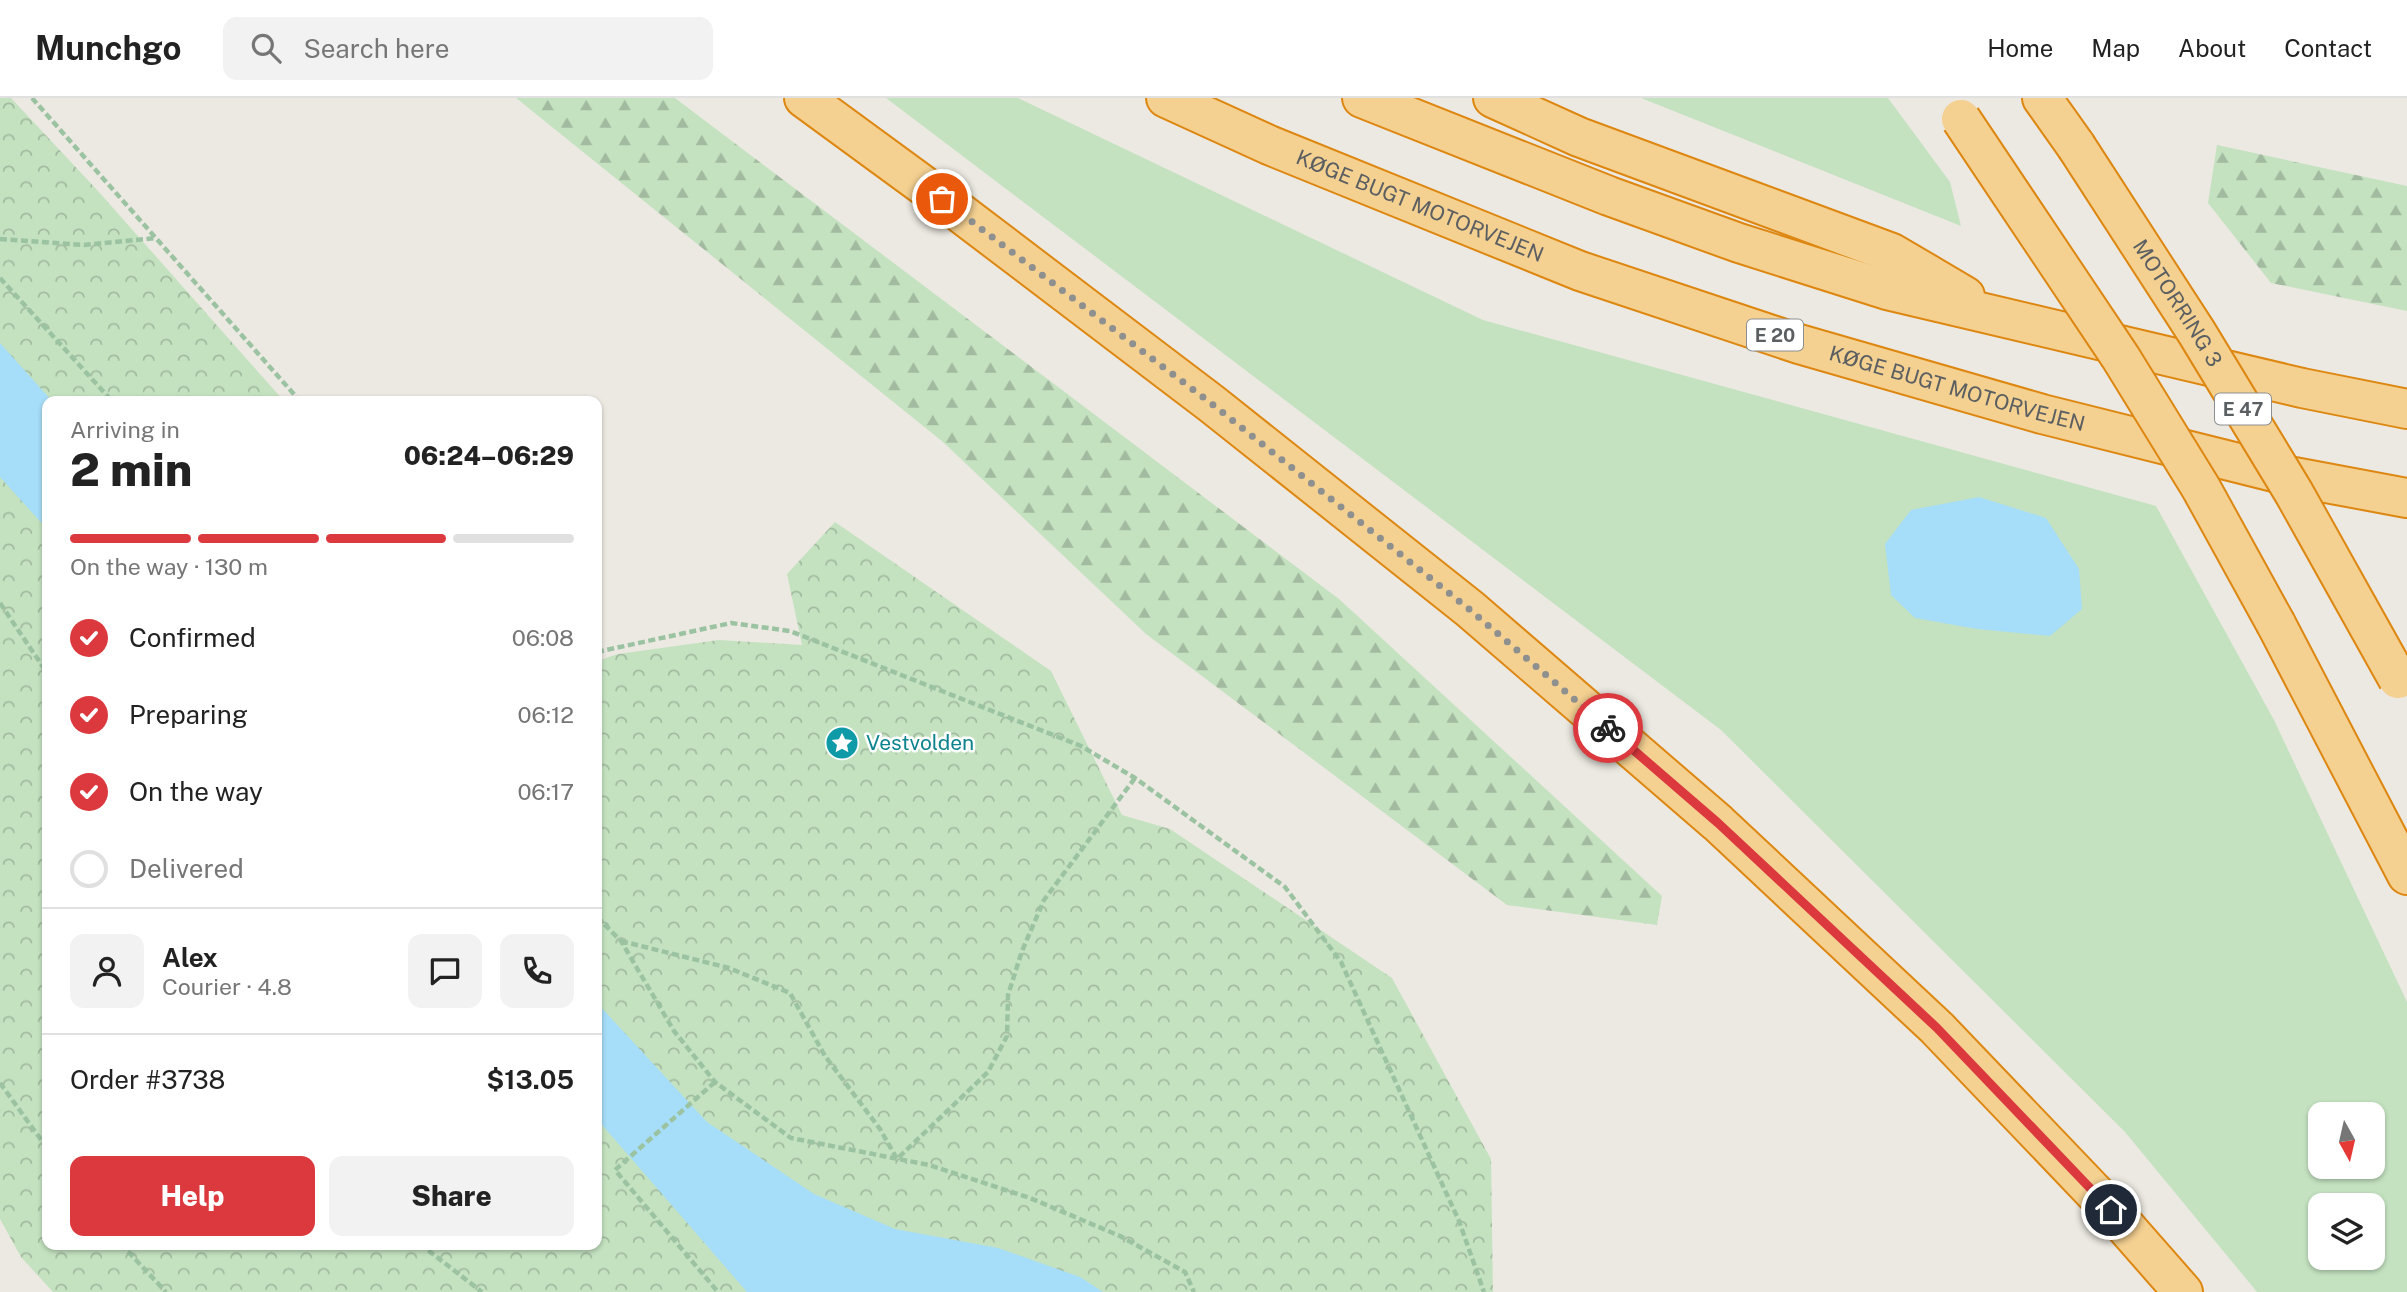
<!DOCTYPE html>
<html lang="en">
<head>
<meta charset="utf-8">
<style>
  :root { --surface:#fff; --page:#f2f2f2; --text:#222; --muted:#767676; --line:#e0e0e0; --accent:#db393e }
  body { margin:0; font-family:"Public Sans",sans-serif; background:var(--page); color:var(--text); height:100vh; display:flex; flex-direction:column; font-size:26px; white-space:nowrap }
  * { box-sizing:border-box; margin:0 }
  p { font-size:23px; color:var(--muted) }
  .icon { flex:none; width:38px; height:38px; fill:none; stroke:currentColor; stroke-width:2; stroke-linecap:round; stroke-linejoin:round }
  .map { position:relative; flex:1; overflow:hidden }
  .side { position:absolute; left:42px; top:298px; width:560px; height:854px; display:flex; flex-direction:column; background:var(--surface); border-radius:14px; box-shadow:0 2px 5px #0004 }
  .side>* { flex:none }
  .needle { width:46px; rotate:172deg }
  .fabs { position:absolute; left:2308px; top:1004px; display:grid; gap:14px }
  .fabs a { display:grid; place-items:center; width:77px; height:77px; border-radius:14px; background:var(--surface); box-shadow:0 2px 5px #0004; font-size:35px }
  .pin { position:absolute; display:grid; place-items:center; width:60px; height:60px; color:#fff; margin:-30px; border:4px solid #fff; border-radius:50%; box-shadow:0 2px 7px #0007 }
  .courier { position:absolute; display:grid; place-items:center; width:70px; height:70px; margin:-35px; border:5px solid #db393e; border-radius:50%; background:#fff; color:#222; box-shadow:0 2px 9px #0007 }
  .summary em { font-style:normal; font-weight:800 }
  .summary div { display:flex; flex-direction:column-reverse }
  .summary { display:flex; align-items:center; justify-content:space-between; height:119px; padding:0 28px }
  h1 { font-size:46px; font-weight:800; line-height:52px }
  .bar { display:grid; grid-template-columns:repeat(4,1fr); gap:10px 7px; align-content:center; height:84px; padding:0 28px }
  .bar i { height:9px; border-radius:5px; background:var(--line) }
  .bar .active { background:var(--accent) }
  .bar p { grid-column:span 4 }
  .line { display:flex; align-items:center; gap:18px; padding:0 28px; border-top:2px solid var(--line) }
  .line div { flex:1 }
  .round { display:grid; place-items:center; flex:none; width:74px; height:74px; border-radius:14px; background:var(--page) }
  ol { padding:0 28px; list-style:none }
  li { display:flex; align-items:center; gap:21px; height:77px }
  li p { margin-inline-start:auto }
  li .icon { padding:7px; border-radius:50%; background:var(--accent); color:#fff; stroke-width:4 }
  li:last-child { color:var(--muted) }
  li i { width:38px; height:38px; border:4px solid var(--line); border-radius:50% }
  .primary-button { display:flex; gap:14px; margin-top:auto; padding:14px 28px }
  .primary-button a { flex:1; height:80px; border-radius:14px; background:var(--accent); color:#fff; font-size:28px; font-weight:800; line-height:80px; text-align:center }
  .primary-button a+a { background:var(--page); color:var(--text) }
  header { display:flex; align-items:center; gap:42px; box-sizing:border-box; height:98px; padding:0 35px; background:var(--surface); border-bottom:2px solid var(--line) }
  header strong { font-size:33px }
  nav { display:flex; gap:38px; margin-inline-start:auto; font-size:24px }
  .search { width:490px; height:63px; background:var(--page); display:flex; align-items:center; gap:18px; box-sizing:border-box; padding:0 24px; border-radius:14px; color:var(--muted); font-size:26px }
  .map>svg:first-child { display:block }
  .green { fill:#c4e2c0; fill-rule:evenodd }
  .forest { fill:url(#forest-firs) }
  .park { fill:url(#park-crowns) }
  .water { fill:#a6ddf8 }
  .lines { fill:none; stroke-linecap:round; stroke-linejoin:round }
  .highway-casing { stroke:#dd8711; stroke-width:42 }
  .path { stroke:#9bc3a2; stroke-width:4.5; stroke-dasharray:7 3.5; stroke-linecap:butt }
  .highway { stroke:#f4d091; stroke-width:38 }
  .highway-bridge-casing { stroke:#dd8711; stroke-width:42; stroke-linecap:butt }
  .highway-bridge { stroke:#f4d091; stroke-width:38 }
  .done { stroke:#8e8f8f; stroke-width:7; stroke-dasharray:0 12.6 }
  .route { stroke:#db393e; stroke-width:9 }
  .labels { text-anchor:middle; stroke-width:5; stroke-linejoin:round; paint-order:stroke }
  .shield { fill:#fff; stroke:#8c8f91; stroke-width:2 }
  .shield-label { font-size:19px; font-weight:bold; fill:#5b5f62 }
  .street-label { font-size:21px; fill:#5b5f62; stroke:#fff }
  .culture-label { font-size:21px; fill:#0d838f; stroke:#fff; text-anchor:start }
</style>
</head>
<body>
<header>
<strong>Munchgo</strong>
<div class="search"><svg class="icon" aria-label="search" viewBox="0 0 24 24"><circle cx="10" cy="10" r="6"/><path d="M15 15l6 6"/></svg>Search here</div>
<nav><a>Home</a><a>Map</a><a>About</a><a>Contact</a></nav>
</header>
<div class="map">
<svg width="2407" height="1194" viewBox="0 0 2407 1194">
  <defs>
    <pattern id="forest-firs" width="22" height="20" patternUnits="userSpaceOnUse" patternTransform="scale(1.75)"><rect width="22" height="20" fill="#c4e2c0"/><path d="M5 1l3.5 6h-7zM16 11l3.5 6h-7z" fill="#a2ba9f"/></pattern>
    <pattern id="park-crowns" width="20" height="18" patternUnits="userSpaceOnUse" patternTransform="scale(1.75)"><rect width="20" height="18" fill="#c4e2c0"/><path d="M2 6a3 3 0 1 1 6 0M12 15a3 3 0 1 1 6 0" fill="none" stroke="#a2ba9f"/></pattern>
  </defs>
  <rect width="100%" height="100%" fill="#ece9e2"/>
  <!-- green -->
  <path class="green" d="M886,0h132l465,222 673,186 118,214 133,282v290h-150l-132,-160 -404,-402zM2320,1017h53v52h-53zM2320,1108h53v52h-53z
    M1641,0h247l62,84 11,44z"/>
  <!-- forest -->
  <path class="forest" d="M516,0h159l664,501 323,297 -5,29 -150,-20 -361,-271 -203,-192z
    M2217,47l190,41v125l-136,-28 -63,-80z"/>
  <!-- park -->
  <path class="park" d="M0,0h11l87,93 186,210h-237v843h550v-583l21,-7 101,-14 83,5 -15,-71 48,-52 216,149 71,144 48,14 222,149 99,181 2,133h-1440l-32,-35 -21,-38z"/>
  <!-- water -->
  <path class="water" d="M0,245l52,58h-5v128l-47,-52z
    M1979,399l67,21 33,51 3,40 -32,27 -73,-7 -62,-11 -24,-23 -6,-51 26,-34z
    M597,905l110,119 107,72 81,35 103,19 82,29 23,15h-356l-150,-173z"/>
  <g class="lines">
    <defs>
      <g id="highway">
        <path d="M804,0l138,101 270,205 258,205 248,214 219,205 174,182 72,82"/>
        <path id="s1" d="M1166,0l103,47 311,126 219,73 243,70 252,63 113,21"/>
        <path d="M1362,0l247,98 130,47 148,47 415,98 105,21"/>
        <path d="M1493,0l86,39 313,116 73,43"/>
        <path d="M2042,0l34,48"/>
        <path d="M2276,526l131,251"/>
      </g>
    </defs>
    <!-- highway casing -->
    <use href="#highway" class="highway-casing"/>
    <!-- path -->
    <path class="path" d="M32,0l268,303
      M0,141l84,6 72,-7
      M0,180l112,123
      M0,505l47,70
      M597,554l134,-29 59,8 291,115 54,32 150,109 56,75 118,259 25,71
      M597,819l24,24 53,90 41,51 76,56 138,27 101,33 90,38 65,36 9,20
      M621,843l108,27 61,25 35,63 55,73 17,30 91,-87 19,-36 1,-41 14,-44 22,-51 91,-122
      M715,984l-100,88 103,122
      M0,985l47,65
      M121,1146l45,48
      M420,1146l62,48"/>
    <!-- highway -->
    <use href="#highway" class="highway"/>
    <defs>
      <g id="highway-bridge">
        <path d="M1961,21l160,239 80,130 75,136"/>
        <path id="s2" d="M2076,48l121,187 97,160 104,186"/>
      </g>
    </defs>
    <!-- highway-bridge casing -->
    <use href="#highway-bridge" class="highway-bridge-casing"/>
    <!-- highway-bridge -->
    <use href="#highway-bridge" class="highway-bridge"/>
  </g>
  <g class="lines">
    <!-- done -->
    <path class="done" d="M942,101l270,205 257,205 139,119"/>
    <!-- route -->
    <path class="route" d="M1608,630l110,95 219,205 174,182"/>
  </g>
  <!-- icons -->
  <defs>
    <symbol id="sight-disc" viewBox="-11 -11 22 22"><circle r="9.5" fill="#0f9aa8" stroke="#fff"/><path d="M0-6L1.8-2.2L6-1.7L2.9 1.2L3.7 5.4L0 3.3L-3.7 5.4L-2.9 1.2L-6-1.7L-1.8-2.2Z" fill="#fff"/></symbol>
  </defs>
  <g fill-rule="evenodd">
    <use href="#sight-disc" x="823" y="626" width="38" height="38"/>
  </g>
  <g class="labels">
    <!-- shield labels -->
    <g class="shield">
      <rect x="1747" y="221.5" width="56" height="31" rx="5"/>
      <rect x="2215" y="295.5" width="56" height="31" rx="5"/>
    </g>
    <g class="shield-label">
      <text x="1775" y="244">E 20</text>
      <text x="2243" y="318">E 47</text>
    </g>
    <!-- street labels -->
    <g class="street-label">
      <text dy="7" stroke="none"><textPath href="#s1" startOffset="276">KØGE BUGT MOTORVEJEN</textPath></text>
      <text dy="7" stroke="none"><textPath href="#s2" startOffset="187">MOTORRING 3</textPath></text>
      <text dy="7" stroke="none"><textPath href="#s1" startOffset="844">KØGE BUGT MOTORVEJEN</textPath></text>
    </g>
    <!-- culture labels -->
    <g class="culture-label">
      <text x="866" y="652">Vestvolden</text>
    </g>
  </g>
</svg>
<div class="fabs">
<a><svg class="needle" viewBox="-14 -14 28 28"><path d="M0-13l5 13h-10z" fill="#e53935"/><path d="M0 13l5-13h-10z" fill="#767676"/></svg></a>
<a><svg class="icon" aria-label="layers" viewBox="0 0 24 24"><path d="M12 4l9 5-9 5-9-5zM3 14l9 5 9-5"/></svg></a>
</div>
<div class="pin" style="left:942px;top:101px;background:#ea580c"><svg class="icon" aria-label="bag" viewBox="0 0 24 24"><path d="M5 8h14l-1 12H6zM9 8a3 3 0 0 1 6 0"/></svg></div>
<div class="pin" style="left:2111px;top:1112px;background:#1f2937"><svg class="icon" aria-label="home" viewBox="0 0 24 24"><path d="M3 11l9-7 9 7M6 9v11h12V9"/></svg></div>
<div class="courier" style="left:1608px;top:630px"><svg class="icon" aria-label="bike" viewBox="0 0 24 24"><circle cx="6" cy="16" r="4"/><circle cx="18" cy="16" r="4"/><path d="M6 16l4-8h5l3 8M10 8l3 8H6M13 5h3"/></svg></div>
<section class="side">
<div class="summary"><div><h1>2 min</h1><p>Arriving in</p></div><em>06:24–06:29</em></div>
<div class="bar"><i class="active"></i><i class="active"></i><i class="active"></i><i></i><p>On the way · 130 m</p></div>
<ol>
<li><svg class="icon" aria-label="check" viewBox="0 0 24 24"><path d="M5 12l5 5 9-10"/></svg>Confirmed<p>06:08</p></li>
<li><svg class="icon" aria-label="check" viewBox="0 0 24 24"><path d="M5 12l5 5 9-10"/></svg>Preparing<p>06:12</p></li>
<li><svg class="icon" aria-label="check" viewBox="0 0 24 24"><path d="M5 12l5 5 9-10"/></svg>On the way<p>06:17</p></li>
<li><i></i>Delivered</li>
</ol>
<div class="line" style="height:126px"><a class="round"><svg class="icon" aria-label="person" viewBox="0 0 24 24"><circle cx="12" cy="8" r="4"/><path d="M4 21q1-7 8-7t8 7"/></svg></a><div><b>Alex</b><p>Courier · 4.8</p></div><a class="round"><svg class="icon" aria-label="chat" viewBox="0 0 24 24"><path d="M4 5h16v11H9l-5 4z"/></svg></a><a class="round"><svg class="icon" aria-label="phone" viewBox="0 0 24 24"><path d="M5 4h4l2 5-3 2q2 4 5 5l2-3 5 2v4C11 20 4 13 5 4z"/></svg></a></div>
<div class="line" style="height:91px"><div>Order #3738</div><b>$13.05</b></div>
<div class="primary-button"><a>Help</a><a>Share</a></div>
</section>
</div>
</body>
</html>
